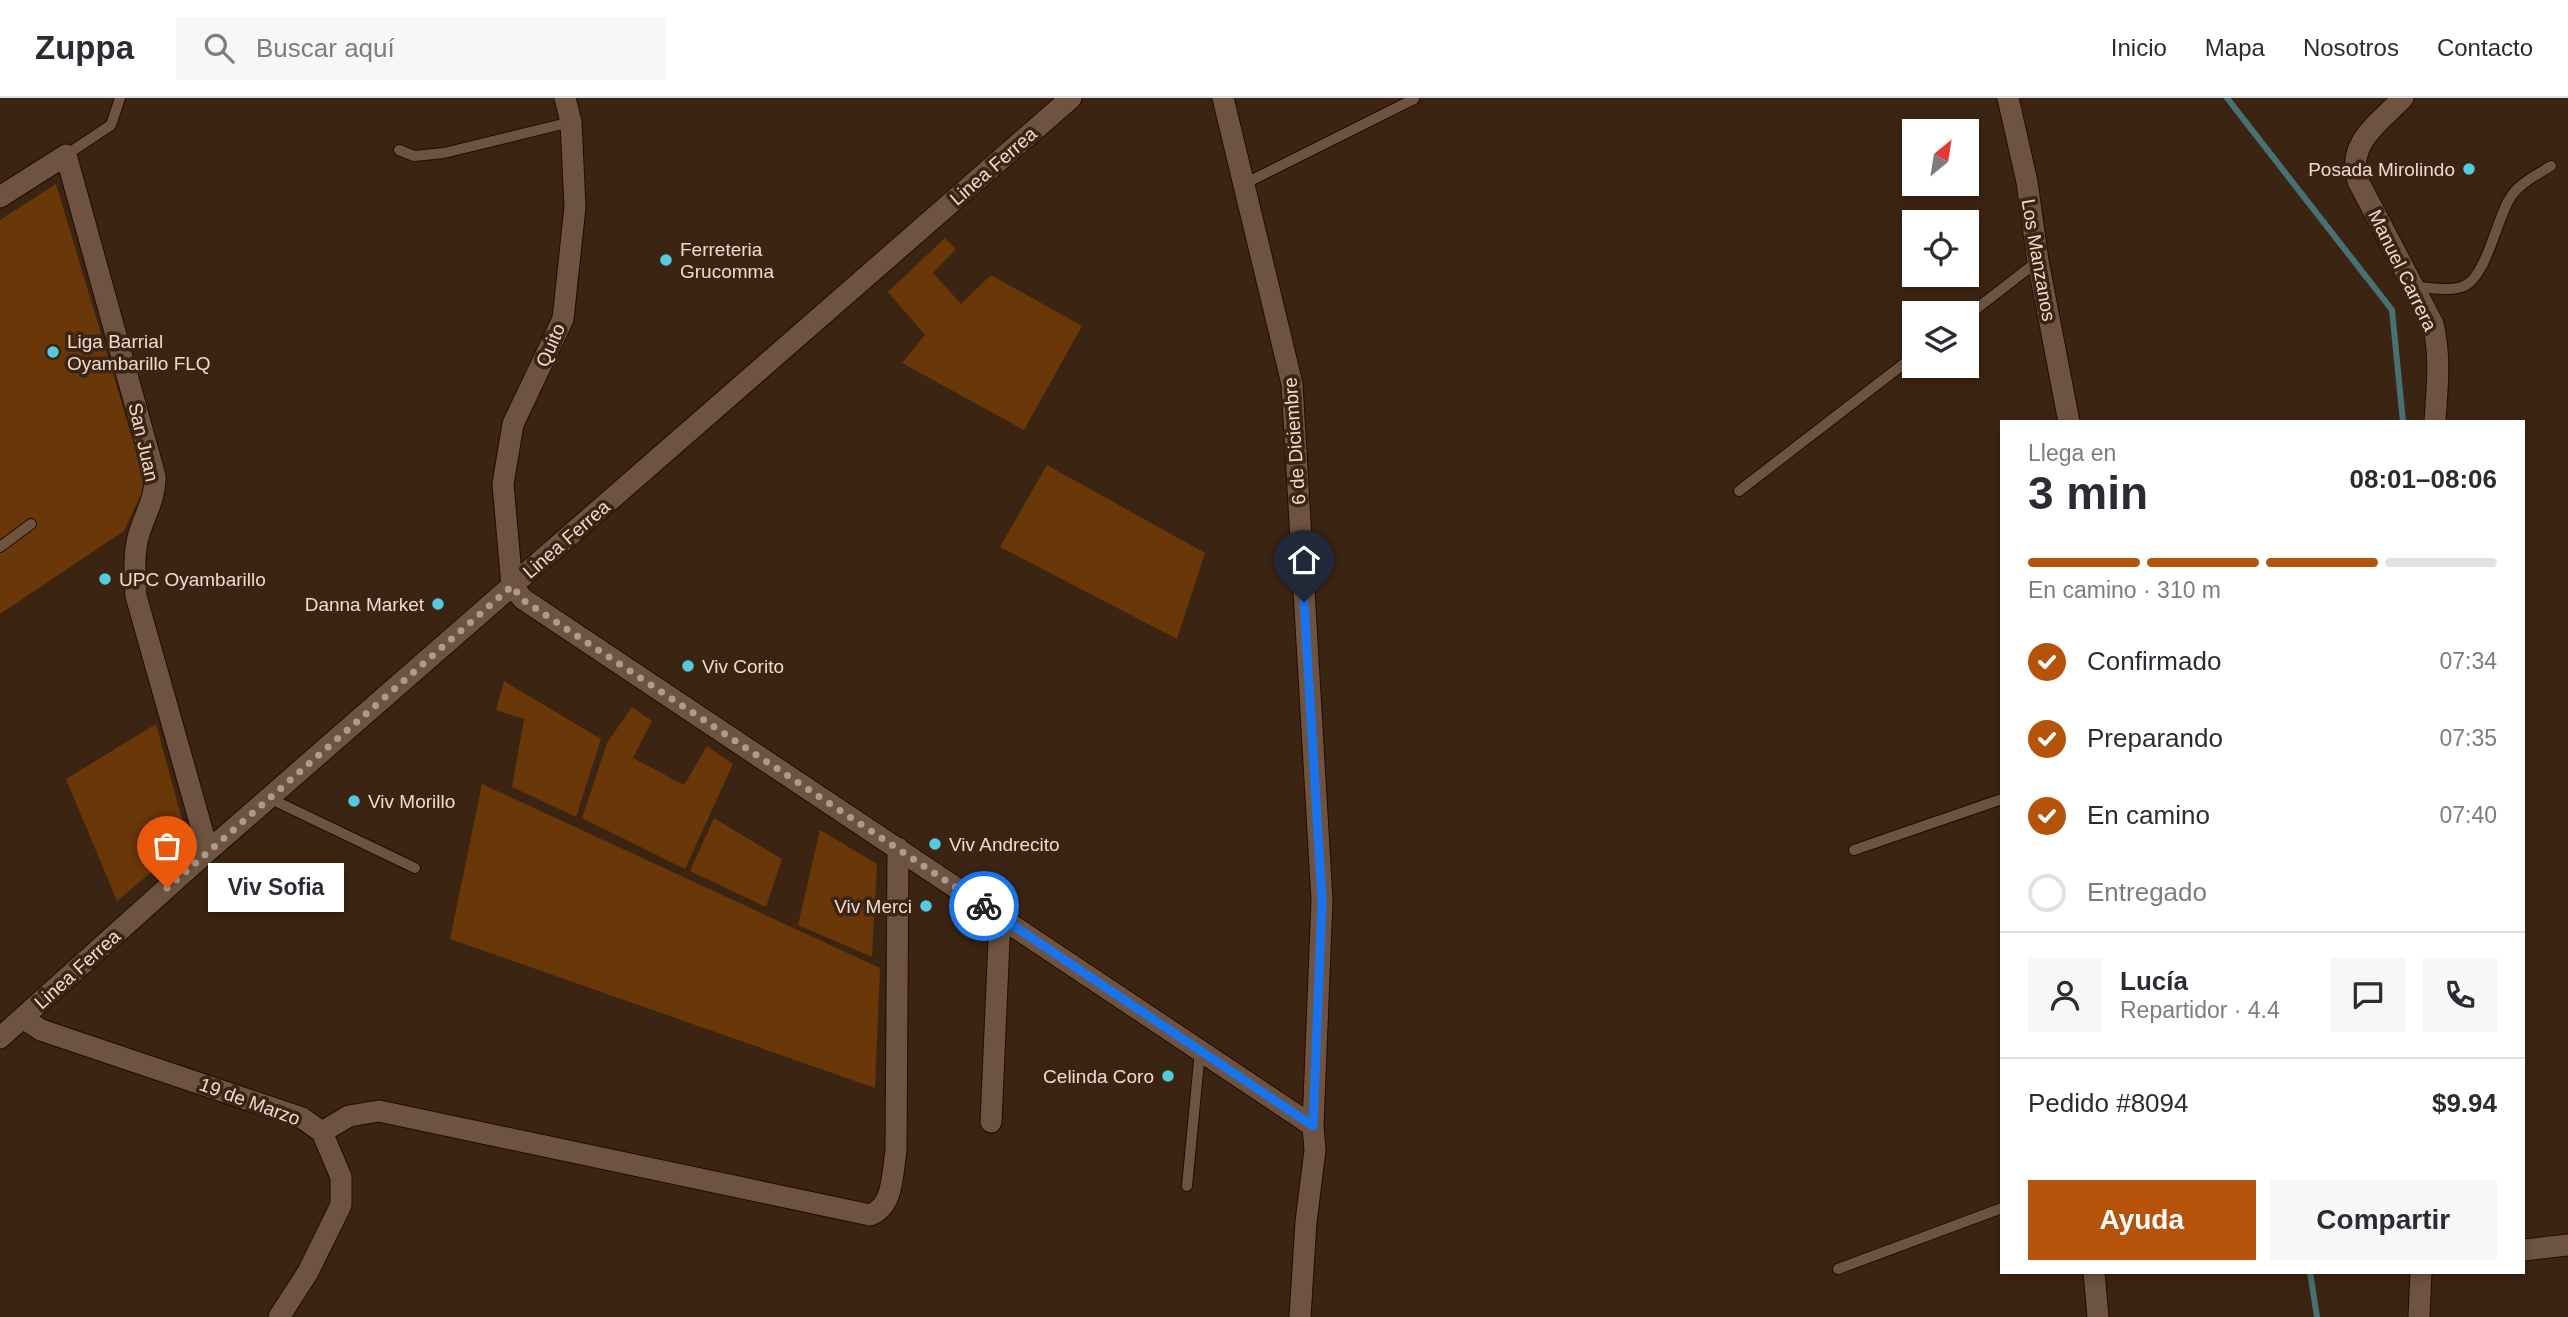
<!DOCTYPE html>
<html lang="es">
<head>
<meta charset="utf-8">
<style>
  :root { --surface:#fff; --page:#f7f7f7; --text:#2b2b33; --muted:#7c7c81; --line:#e1e1e2; --accent:#b45309 }
  body { margin:0; font-family:Arial,sans-serif; background:var(--page); color:var(--text); height:100vh; display:flex; flex-direction:column; font-size:26px; white-space:nowrap }
  * { box-sizing:border-box; margin:0 }
  p { font-size:23px; color:var(--muted) }
  .icon { flex:none; width:38px; height:38px; fill:none; stroke:currentColor; stroke-width:2; stroke-linecap:round; stroke-linejoin:round }
  .map { position:relative; flex:1; overflow:hidden }
  .panel { position:absolute; left:2000px; top:322px; width:525px; height:854px; display:flex; flex-direction:column; background:var(--surface); border-radius:0px; box-shadow:0 4px 10px #0003 }
  .panel>* { flex:none }
  .needle { width:46px; rotate:30deg }
  .buttons { position:absolute; left:1902px; top:21px; display:grid; gap:14px }
  .buttons a { display:grid; place-items:center; width:77px; height:77px; border-radius:0px; background:var(--surface); box-shadow:0 4px 10px #0003; font-size:35px }
  .pin { position:absolute; display:grid; place-items:center; width:60px; height:60px; color:#fff; margin:-72px -30px; border-radius:50% 50% 50% 0; rotate:-45deg; box-shadow:0 0 7px #0007 }
  .pin .icon { rotate:45deg }
  .courier { position:absolute; display:grid; place-items:center; width:70px; height:70px; margin:-35px; border:5px solid #1a73e8; border-radius:50%; background:#fff; color:#222; box-shadow:0 2px 9px #0007 }
  .bubble { position:absolute; height:49px; border-radius:0px; background:var(--surface); box-shadow:0 4px 10px #0003; font-size:23px; font-weight:700; line-height:49px; text-align:center }
  .head em { font-style:normal; font-weight:700 }
  .head div { display:flex; flex-direction:column-reverse }
  .head { display:flex; align-items:center; justify-content:space-between; height:119px; padding:0 28px }
  h1 { font-size:46px; font-weight:700; line-height:52px }
  .bar { display:grid; grid-template-columns:repeat(4,1fr); gap:10px 7px; align-content:center; height:84px; padding:0 28px }
  .bar i { height:9px; border-radius:5px; background:var(--line) }
  .bar .on { background:var(--accent) }
  .bar p { grid-column:span 4 }
  .line { display:flex; align-items:center; gap:18px; padding:0 28px; border-top:2px solid var(--line) }
  .line div { flex:1 }
  .round { display:grid; place-items:center; flex:none; width:74px; height:74px; border-radius:0px; background:var(--page) }
  ol { padding:0 28px; list-style:none }
  li { display:flex; align-items:center; gap:21px; height:77px }
  li p { margin-inline-start:auto }
  li .icon { padding:7px; border-radius:50%; background:var(--accent); color:#fff; stroke-width:4 }
  li:last-child { color:var(--muted) }
  li i { width:38px; height:38px; border:4px solid var(--line); border-radius:50% }
  .primary-button { display:flex; gap:14px; margin-top:auto; padding:14px 28px }
  .primary-button a { flex:1; height:80px; border-radius:0px; background:var(--accent); color:#fff; font-size:28px; font-weight:700; line-height:80px; text-align:center }
  .primary-button a+a { background:var(--page); color:var(--text) }
  header { display:flex; align-items:center; gap:42px; box-sizing:border-box; height:98px; padding:0 35px; background:var(--surface); border-bottom:2px solid var(--line) }
  header strong { font-size:33px }
  nav { display:flex; gap:38px; margin-inline-start:auto; font-size:24px }
  .search { width:490px; height:63px; background:var(--page); display:flex; align-items:center; gap:18px; box-sizing:border-box; padding:0 24px; border-radius:0px; color:var(--muted); font-size:26px }
  .map>svg:first-child { display:block }
  .green { fill:#693708 }
  .lines { fill:none; stroke-linecap:round; stroke-linejoin:round }
  .stream { stroke:#477175; stroke-width:6 }
  .lane-casing { stroke:#220c00; stroke-width:12 }
  .street-casing { stroke:#220c00; stroke-width:23 }
  .lane { stroke:#6e5340; stroke-width:10 }
  .street { stroke:#6e5340; stroke-width:21 }
  .done { stroke:#ae9b8e; stroke-width:7; stroke-dasharray:0 12.6 }
  .route { stroke:#1a73e8; stroke-width:9 }
  .poi-dot { fill:#55cadf; stroke:#3c2412; stroke-width:2.5 }
  .labels { text-anchor:middle; stroke-width:7; stroke-linejoin:round; paint-order:stroke }
  .street-label { font-size:19px; fill:#ebdbd0; stroke:#3c2412 }
  .poi-label { font-size:19px; fill:#ebdbd0; stroke:#3c2412; text-anchor:start }
</style>
</head>
<body>
<header>
<strong>Zuppa</strong>
<div class="search"><svg class="icon" aria-label="search" viewBox="0 0 24 24"><circle cx="10" cy="10" r="6"/><path d="M15 15l6 6"/></svg>Buscar aquí</div>
<nav><a>Inicio</a><a>Mapa</a><a>Nosotros</a><a>Contacto</a></nav>
</header>
<div class="map">
<svg width="2568" height="1219" viewBox="0 0 2568 1219">
  <rect width="100%" height="100%" fill="#3c2412"/>
  <!-- green -->
  <path class="green" d="M56,86l90,300 -22,47 -124,83v-394z
    M945,140l11,11 -23,24 28,31 30,-29 91,51 -58,104 -122,-67 23,-28 -37,-43z
    M1047,367l158,88 -28,86 -177,-92z
    M504,583l97,58 -25,78 -64,-30 12,-68 -28,-9z
    M632,609l20,14 -19,37 51,27 23,-39 26,18 -48,105 -103,-51 25,-75z
    M156,626l32,117 -71,60 -51,-122z
    M482,686l398,184 -5,120 -425,-149z
    M714,720l68,41 -16,48 -76,-36z
    M820,732l57,34 -5,93 -74,-32z"/>
  <g class="lines">
    <!-- stream -->
    <path class="stream" d="M2227,0l165,212 11,112
      M2310,1174l7,45"/>
    <defs>
      <path id="lane" d="M399,52l15,6 30,-3 127,-31
        M66,57l45,-30 9,-27
        M1244,86l170,-85
        M2415,189c14,0 36,5 49,-1 22,-9 33,-67 45,-86 8,-16 28,-25 42,-34
        M1967,218l71,-55
        M1739,393l175,-135
        M0,449l31,-23
        M269,700l146,70
        M1854,752l148,-51
        M1187,1088l13,-135
        M1838,1171l164,-61"/>
      <path id="street" d="M1223,0l69,286 30,516 -9,226 2,24 -9,72 -6,95
        M2008,0l19,84 11,79 31,161
        M2403,0c-24,25 -57,45 -45,83l75,143c8,33 4,64 2,98
        M0,99l66,-42 89,321c1,21 -10,38 -16,58 -6,20 -4,42 -3,62l72,255
        M512,488l11,13 790,527
        M512,488l-9,-102 10,-60 50,-105 12,-112 -4,-85 -6,-24
        M23,920l18,12 261,88 20,14 19,45v28l-33,67 -29,45
        M0,940l208,-187 863,-753
        M991,1024l9,-205
        M322,1034l27,-16 30,-5 491,104c24,-9 22,-41 26,-64l2,-303
        M2524,1152l44,-5
        M2094,1174l4,45
        M2419,1219l2,-45"/>
    </defs>
    <!-- lane casing -->
    <use href="#lane" class="lane-casing"/>
    <!-- street casing -->
    <use href="#street" class="street-casing"/>
    <!-- lane -->
    <use href="#lane" class="lane"/>
    <!-- street -->
    <use href="#street" class="street"/>
  </g>
  <g class="lines">
    <!-- done -->
    <path class="done" d="M167,790l345,-302 11,14 461,306"/>
    <!-- route -->
    <path class="route" d="M984,808l329,220 9,-226 -18,-298"/>
  </g>
  <!-- markers -->
  <g class="poi-dot">
    <circle cx="2469" cy="71" r="7"/>
    <circle cx="666" cy="162" r="7"/>
    <circle cx="53" cy="254" r="7"/>
    <circle cx="105" cy="481" r="7"/>
    <circle cx="438" cy="506" r="7"/>
    <circle cx="688" cy="568" r="7"/>
    <circle cx="354" cy="703" r="7"/>
    <circle cx="935" cy="746" r="7"/>
    <circle cx="926" cy="808" r="7"/>
    <circle cx="1168" cy="978" r="7"/>
  </g>
  <g class="labels">
    <!-- street labels -->
    <g class="street-label">
      <text transform="translate(993 68) rotate(-41)" y="7">Linea Ferrea</text>
      <text transform="translate(2039 162) rotate(80)" y="7">Los Manzanos</text>
      <text transform="translate(2403 172) rotate(64)" y="7">Manuel Carrera</text>
      <text transform="translate(550 247) rotate(-66)" y="7">Quito</text>
      <text transform="translate(1294 343) rotate(-94)" y="7">6 de Diciembre</text>
      <text transform="translate(144 344) rotate(77)" y="7">San Juan</text>
      <text transform="translate(566 441) rotate(-41)" y="7">Linea Ferrea</text>
      <text transform="translate(77 871) rotate(-42)" y="7">Linea Ferrea</text>
      <text transform="translate(250 1003) rotate(20)" y="7">19 de Marzo</text>
    </g>
    <!-- poi labels -->
    <g class="poi-label">
      <text x="2455" y="78" text-anchor="end">Posada Mirolindo</text>
      <text x="680" y="158">Ferreteria<tspan x="680" dy="22">Grucomma</tspan></text>
      <text x="67" y="250">Liga Barrial<tspan x="67" dy="22">Oyambarillo FLQ</tspan></text>
      <text x="119" y="488">UPC Oyambarillo</text>
      <text x="424" y="513" text-anchor="end">Danna Market</text>
      <text x="702" y="575">Viv Corito</text>
      <text x="368" y="710">Viv Morillo</text>
      <text x="949" y="753">Viv Andrecito</text>
      <text x="912" y="815" text-anchor="end">Viv Merci</text>
      <text x="1154" y="985" text-anchor="end">Celinda Coro</text>
    </g>
  </g>
</svg>
<div class="buttons">
<a><svg class="needle" viewBox="-14 -14 28 28"><path d="M0-13l5 13h-10z" fill="#e53935"/><path d="M0 13l5-13h-10z" fill="#7c7c81"/></svg></a>
<a><svg class="icon" aria-label="locate" viewBox="0 0 24 24"><circle cx="12" cy="12" r="6"/><path d="M12 2v4M12 18v4M2 12h4M18 12h4"/></svg></a>
<a><svg class="icon" aria-label="layers" viewBox="0 0 24 24"><path d="M12 4l9 5-9 5-9-5zM3 14l9 5 9-5"/></svg></a>
</div>
<div class="pin" style="left:167px;top:790px;background:#ea580c"><svg class="icon" aria-label="bag" viewBox="0 0 24 24"><path d="M5 8h14l-1 12H6zM9 8a3 3 0 0 1 6 0"/></svg></div>
<div class="pin" style="left:1304px;top:504px;background:#1f2937"><svg class="icon" aria-label="home" viewBox="0 0 24 24"><path d="M3 11l9-7 9 7M6 9v11h12V9"/></svg></div>
<div class="courier" style="left:984px;top:808px"><svg class="icon" aria-label="bike" viewBox="0 0 24 24"><circle cx="6" cy="16" r="4"/><circle cx="18" cy="16" r="4"/><path d="M6 16l4-8h5l3 8M10 8l3 8H6M13 5h3"/></svg></div>
<div class="bubble" style="left:208px;top:765px;width:136px">Viv Sofia</div>
<section class="panel">
<div class="head"><div><h1>3 min</h1><p>Llega en</p></div><em>08:01–08:06</em></div>
<div class="bar"><i class="on"></i><i class="on"></i><i class="on"></i><i></i><p>En camino · 310 m</p></div>
<ol>
<li><svg class="icon" aria-label="check" viewBox="0 0 24 24"><path d="M5 12l5 5 9-10"/></svg>Confirmado<p>07:34</p></li>
<li><svg class="icon" aria-label="check" viewBox="0 0 24 24"><path d="M5 12l5 5 9-10"/></svg>Preparando<p>07:35</p></li>
<li><svg class="icon" aria-label="check" viewBox="0 0 24 24"><path d="M5 12l5 5 9-10"/></svg>En camino<p>07:40</p></li>
<li><i></i>Entregado</li>
</ol>
<div class="line" style="height:126px"><a class="round"><svg class="icon" aria-label="person" viewBox="0 0 24 24"><circle cx="12" cy="8" r="4"/><path d="M4 21q1-7 8-7t8 7"/></svg></a><div><b>Lucía</b><p>Repartidor · 4.4</p></div><a class="round"><svg class="icon" aria-label="chat" viewBox="0 0 24 24"><path d="M4 5h16v11H9l-5 4z"/></svg></a><a class="round"><svg class="icon" aria-label="phone" viewBox="0 0 24 24"><path d="M5 4h4l2 5-3 2q2 4 5 5l2-3 5 2v4C11 20 4 13 5 4z"/></svg></a></div>
<div class="line" style="height:91px"><div>Pedido #8094</div><b>$9.94</b></div>
<div class="primary-button"><a>Ayuda</a><a>Compartir</a></div>
</section>
</div>
</body>
</html>
